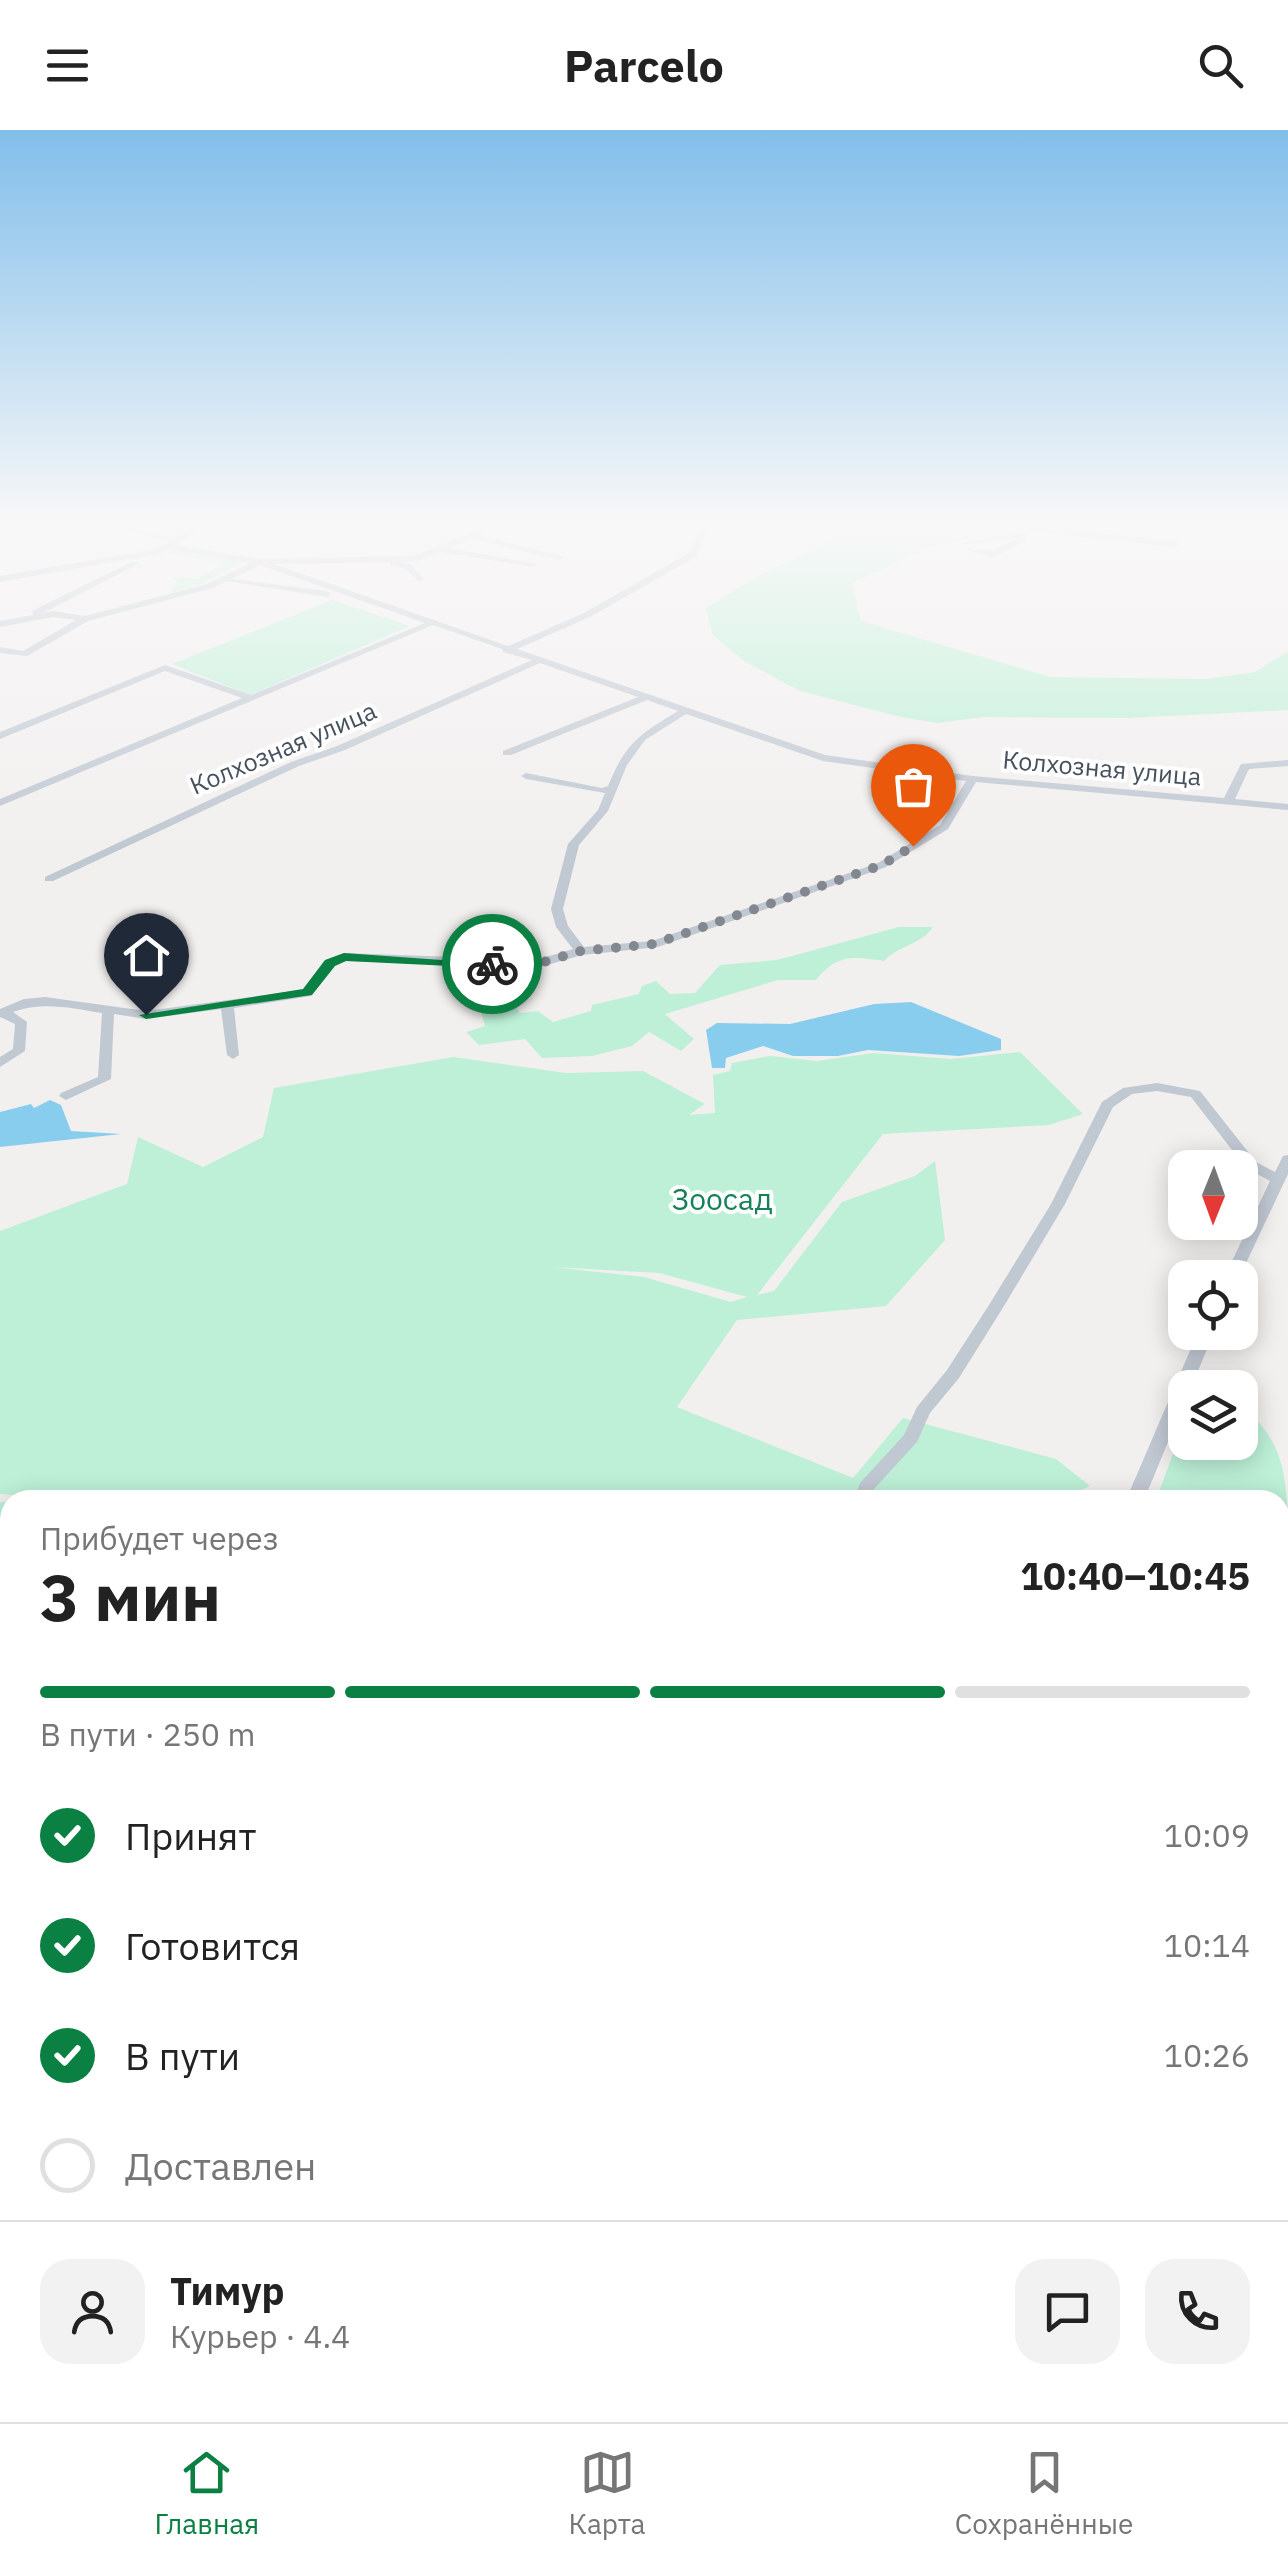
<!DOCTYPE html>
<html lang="ru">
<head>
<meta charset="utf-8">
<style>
  :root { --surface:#fff; --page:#f2f2f2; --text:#222; --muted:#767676; --line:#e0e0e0; --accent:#0b8043 }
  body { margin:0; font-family:"IBM Plex Sans",sans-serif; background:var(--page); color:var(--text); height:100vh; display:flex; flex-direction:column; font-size:38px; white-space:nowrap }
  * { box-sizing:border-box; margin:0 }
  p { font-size:32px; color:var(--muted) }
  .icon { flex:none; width:55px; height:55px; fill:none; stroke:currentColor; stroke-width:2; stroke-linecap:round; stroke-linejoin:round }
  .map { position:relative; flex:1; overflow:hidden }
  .side { position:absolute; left:0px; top:1360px; width:1290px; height:932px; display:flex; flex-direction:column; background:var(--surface); border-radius:30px 30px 0 0; box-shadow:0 5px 25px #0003 }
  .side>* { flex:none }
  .needle { width:65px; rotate:181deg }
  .controls { position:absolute; left:1168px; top:1020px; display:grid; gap:20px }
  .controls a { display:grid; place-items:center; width:90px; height:90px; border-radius:20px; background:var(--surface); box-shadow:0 5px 25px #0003; font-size:50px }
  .pin { position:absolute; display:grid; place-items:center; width:85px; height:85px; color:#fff; margin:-102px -42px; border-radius:50% 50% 50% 0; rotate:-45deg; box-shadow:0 0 10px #0007 }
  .pin .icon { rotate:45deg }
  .courier { position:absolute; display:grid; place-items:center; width:100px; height:100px; margin:-50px; border:8px solid #0b8043; border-radius:50%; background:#fff; color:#222; box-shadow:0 2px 12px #0007 }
  .summary em { font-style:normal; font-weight:700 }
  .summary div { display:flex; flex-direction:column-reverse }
  .summary { display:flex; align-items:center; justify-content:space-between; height:170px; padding:0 40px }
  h1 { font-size:65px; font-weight:700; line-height:75px }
  .bar { display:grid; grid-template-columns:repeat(4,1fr); gap:15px 10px; align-content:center; height:120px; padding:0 40px }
  .bar i { height:12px; border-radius:8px; background:var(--line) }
  .bar .selected { background:var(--accent) }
  .bar p { grid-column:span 4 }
  .line { display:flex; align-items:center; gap:25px; padding:0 40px; border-top:2px solid var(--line) }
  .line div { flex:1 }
  .round { display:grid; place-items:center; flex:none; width:105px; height:105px; border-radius:30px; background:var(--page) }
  ol { padding:0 40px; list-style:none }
  li { display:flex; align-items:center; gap:30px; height:110px }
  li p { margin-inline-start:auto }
  li .icon { padding:10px; border-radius:50%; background:var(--accent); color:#fff; stroke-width:4 }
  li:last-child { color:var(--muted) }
  li i { width:55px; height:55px; border:5px solid var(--line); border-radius:50% }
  header { display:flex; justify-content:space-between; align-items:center; height:130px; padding:0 40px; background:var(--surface); font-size:45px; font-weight:700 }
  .tab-bar { display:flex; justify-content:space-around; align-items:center; height:140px; border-top:2px solid var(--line); background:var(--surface); font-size:28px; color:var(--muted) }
  .tab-bar a { display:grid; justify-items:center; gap:5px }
  .tab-bar .selected { color:var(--accent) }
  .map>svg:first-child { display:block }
  .green { fill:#bdf0d7; fill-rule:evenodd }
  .water { fill:#89cdee }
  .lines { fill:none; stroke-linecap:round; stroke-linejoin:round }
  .minor { fill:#c0c8d2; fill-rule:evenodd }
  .route { fill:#0b8043 }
  .done { stroke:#838890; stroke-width:10; stroke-dasharray:0 18 }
  .labels { text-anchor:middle; stroke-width:8; stroke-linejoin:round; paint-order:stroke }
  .far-street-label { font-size:25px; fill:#47505d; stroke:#fff }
  .park-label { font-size:30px; fill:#158158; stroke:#fff }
</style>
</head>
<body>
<header><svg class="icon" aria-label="menu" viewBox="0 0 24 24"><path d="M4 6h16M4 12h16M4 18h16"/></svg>Parcelo<svg class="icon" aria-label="search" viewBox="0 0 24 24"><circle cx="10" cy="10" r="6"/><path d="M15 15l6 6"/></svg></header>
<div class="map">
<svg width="1288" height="2292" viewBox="0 0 1288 2292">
  <rect width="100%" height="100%" fill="#f2f0ef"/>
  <!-- green -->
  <path class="green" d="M848,397h152l24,4 -91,15 -81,37 9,38 189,56 155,2 50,-7 33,-21v59l-159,8 -145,-1 -47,6 -36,-6 -101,-26 -56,-30 -31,-26 -7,-26c44,-34 97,-50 142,-82z
    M1022,397h256l-66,13z
    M173,419l69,13 -41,22 -28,8 -3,-2 9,-7 -8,-6 27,2 24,-15 -61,-12 -20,11 4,5h-14l-31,14z
    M332,470l78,26 -160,69 -78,-31z
    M899,797h34c-12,18 -34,18 -49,34 -30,-5 -48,-7 -68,19h-38l-113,34 29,25 -13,12 -32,-19 -17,14 -40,10 -50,2 -17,-19 -46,6 -13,-13 19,-6 -8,-29 25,-12 18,28 18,-2 15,11 38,-11 1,-6 47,-11 3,-8 14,-5 14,13 25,-1 25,-28 57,-5z
    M1020,922l63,62 -34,11 -166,9 -126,161 17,-4 68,-89 73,-26 20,-15 10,79 -59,66 -149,14 -60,87 176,71 50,-60 153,41 34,27 -32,14h-978l-80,-6v-263l127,-47 11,-47 65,30 60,-30 11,-49 179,-31 113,16 77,-2 62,33 -16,11 26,-2 -2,-38 17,-4 2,-8 38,-7 47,5 57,-8 76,6zM551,1137l108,6 88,24 -16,5 -87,-25z
    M1240,1278c48,28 48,84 48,137l-8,-3v-42h-124l29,-79v21h55z
    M0,1372h10v910h1270v-831l8,1v840h-1288z"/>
  <!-- water -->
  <path class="water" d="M911,872l90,37v11l-42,6 -91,-6 -30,6h-45l-30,-10 -37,12 -1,10h-13l-6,-38 11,-7 73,1 84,-20z
    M50,970l11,5 10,26 50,3 -121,13v-35l31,-8 3,4z"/>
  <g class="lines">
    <!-- minor -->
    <path class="minor" d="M117,397h11l45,12 21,-12h9l-28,18 84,14 154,-3 56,-22 10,-7h9l-10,8 86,22 -4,3 -87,-21 -24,9 88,16 -4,3 -93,-15 -23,9 -17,1 10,2 14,15 -4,3 -16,-14 -13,-3 -1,-3 -116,2 234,82 76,-33 105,-60 13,-26h8l-15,30 -105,60 -73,32 308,106 148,21 251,22 17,-34 47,-4v6l-39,3 -14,30 53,5v6l-312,-28 -28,47 -62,38 -228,80 -76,8 -45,13 -191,-7 -12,5 -23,30 -77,12 5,47 -6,4 -6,-4 -6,-46 -75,10 -32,-5 -3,65 -45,21 -7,-4 2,-3 37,-16 4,-64c-31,-5 -59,-12 -89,-1l14,10 -2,29 -25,16v-10l13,-8 2,-25 -15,-7v-8l24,-10 21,-2 101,14 157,-21 23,-30 18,-7 192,7 37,-11 -17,-22 -5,-18 17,-65 30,-34 7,-17 -79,-14 -5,-3 5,-3 76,15 6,-2c18,-44 31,-51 70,-75l-31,-11 -136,55h-8v-4l135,-54 -98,-34 -195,87 -46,16 -246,115h-8v-4l246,-115 46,-16 195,-86 -29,-8 -1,-3 -69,-24 -433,181v-7l242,-101 -77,-27 -165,68v-7l165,-67 86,30 174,-72 -165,-58 -28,14 95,12 4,3 -4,3 -100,-16 -14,7 -125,33 -61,35 -27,-3v-6l23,4 53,-31 -23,-3 -53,10v-6l33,-6 -1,-4 101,-50 7,2 -99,51 12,-3 32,5 122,-32 43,-21 -82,-14 -9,5 -159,28v-6l157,-27 11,-7zM686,584l137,47 143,20 -26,44 -62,38 -226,78 -68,6 -16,-21 -5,-17 16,-64 29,-34 19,-46 18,-25z
      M1006,397h23l146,14 4,3 -4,3 -165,-18z
      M1024,402l4,2 -5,3 3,2 -1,2 -31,16 -21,-5 4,-3 16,2 26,-14 -53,8 -4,-2z
      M1157,953l43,8 56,71 19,10 8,-16 5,-1v19l-49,104h-15l46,-97 -24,-13 -55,-71 -34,-6 -25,3 -19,13 -48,97 -61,102 -45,72 -29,35 -13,29 -43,47 -2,11h-18l6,-17 44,-48 13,-28 30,-37 42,-65 62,-101 51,-102 21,-14z
      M1198,1202h16l-23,56h-6v13l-41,99h-18z
      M0,1552l10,1v16l-10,-1z
      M0,1690l10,1v18l-10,-1z
      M1280,1697l8,1v18l-8,-1z
      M0,1849l10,1v20l-10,-1z
      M1280,1849l8,1v20l-8,-1z
      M1280,2016l8,1v22l-8,-1z
      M0,2032l10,1v24l-10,-1z
      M1280,2219l8,1v24l-8,-1z
      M220,2282h26l-2,10h-26z"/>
  </g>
  <!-- sky -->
  <linearGradient id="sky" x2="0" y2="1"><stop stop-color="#82beea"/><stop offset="0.55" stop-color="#f9f8f8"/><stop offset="1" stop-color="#f9f8f8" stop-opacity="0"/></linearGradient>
  <rect width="1288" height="717" fill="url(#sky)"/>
  <!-- route -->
  <path class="route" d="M344,823l154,11 -6,4 -146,-7 -11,5 -23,29 -166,24 -7,-4 164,-26 22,-29z"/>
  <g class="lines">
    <!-- done -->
    <path class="done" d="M492,834h45l44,-13 73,-7 228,-79 31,-19"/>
  </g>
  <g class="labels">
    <!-- far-street labels -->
    <g class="far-street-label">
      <text transform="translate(283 618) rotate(-23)" y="9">Колхозная улица</text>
      <text transform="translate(1102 638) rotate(5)" y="9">Колхозная улица</text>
    </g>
    <!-- park labels -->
    <g class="park-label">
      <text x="722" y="1080">Зоосад</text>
    </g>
  </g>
</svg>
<div class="controls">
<a><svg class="needle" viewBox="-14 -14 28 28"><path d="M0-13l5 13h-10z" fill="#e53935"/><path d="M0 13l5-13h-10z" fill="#767676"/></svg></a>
<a><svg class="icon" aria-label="locate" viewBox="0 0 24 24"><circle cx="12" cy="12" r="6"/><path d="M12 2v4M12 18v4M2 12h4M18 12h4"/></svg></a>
<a><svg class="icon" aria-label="layers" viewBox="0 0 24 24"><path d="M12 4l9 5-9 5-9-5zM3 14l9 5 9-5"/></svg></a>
</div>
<div class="pin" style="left:913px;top:716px;background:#ea580c"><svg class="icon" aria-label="bag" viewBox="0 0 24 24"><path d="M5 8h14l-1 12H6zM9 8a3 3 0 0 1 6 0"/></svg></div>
<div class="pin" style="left:146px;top:885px;background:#1f2937"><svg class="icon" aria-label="home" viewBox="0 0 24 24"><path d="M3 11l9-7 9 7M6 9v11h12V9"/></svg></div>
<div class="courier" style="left:492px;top:834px"><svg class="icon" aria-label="bike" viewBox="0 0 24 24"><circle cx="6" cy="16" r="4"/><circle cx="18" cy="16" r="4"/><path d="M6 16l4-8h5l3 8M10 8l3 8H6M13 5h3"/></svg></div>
<section class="side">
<div class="summary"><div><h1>3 мин</h1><p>Прибудет через</p></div><em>10:40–10:45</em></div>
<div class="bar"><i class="selected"></i><i class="selected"></i><i class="selected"></i><i></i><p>В пути · 250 m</p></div>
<ol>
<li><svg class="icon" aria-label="check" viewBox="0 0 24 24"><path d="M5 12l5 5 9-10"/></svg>Принят<p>10:09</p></li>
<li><svg class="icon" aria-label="check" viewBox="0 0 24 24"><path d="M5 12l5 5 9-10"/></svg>Готовится<p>10:14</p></li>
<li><svg class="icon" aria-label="check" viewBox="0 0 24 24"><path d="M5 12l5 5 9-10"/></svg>В пути<p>10:26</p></li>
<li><i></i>Доставлен</li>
</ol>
<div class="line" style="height:180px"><a class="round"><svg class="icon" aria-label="person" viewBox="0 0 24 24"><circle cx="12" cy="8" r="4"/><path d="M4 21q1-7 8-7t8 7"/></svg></a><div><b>Тимур</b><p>Курьер · 4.4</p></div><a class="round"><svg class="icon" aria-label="chat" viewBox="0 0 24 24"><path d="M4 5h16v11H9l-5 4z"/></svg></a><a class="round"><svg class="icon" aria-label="phone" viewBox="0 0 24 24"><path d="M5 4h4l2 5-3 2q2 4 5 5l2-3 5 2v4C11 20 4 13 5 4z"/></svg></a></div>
</section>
</div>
<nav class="tab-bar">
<a class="selected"><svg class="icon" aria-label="home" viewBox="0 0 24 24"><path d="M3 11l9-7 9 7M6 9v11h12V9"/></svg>Главная</a>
<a><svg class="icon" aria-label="map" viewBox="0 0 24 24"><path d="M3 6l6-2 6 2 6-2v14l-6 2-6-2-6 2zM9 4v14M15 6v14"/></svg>Карта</a>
<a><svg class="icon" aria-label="saved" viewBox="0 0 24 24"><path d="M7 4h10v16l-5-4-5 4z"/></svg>Сохранённые</a>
</nav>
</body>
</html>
